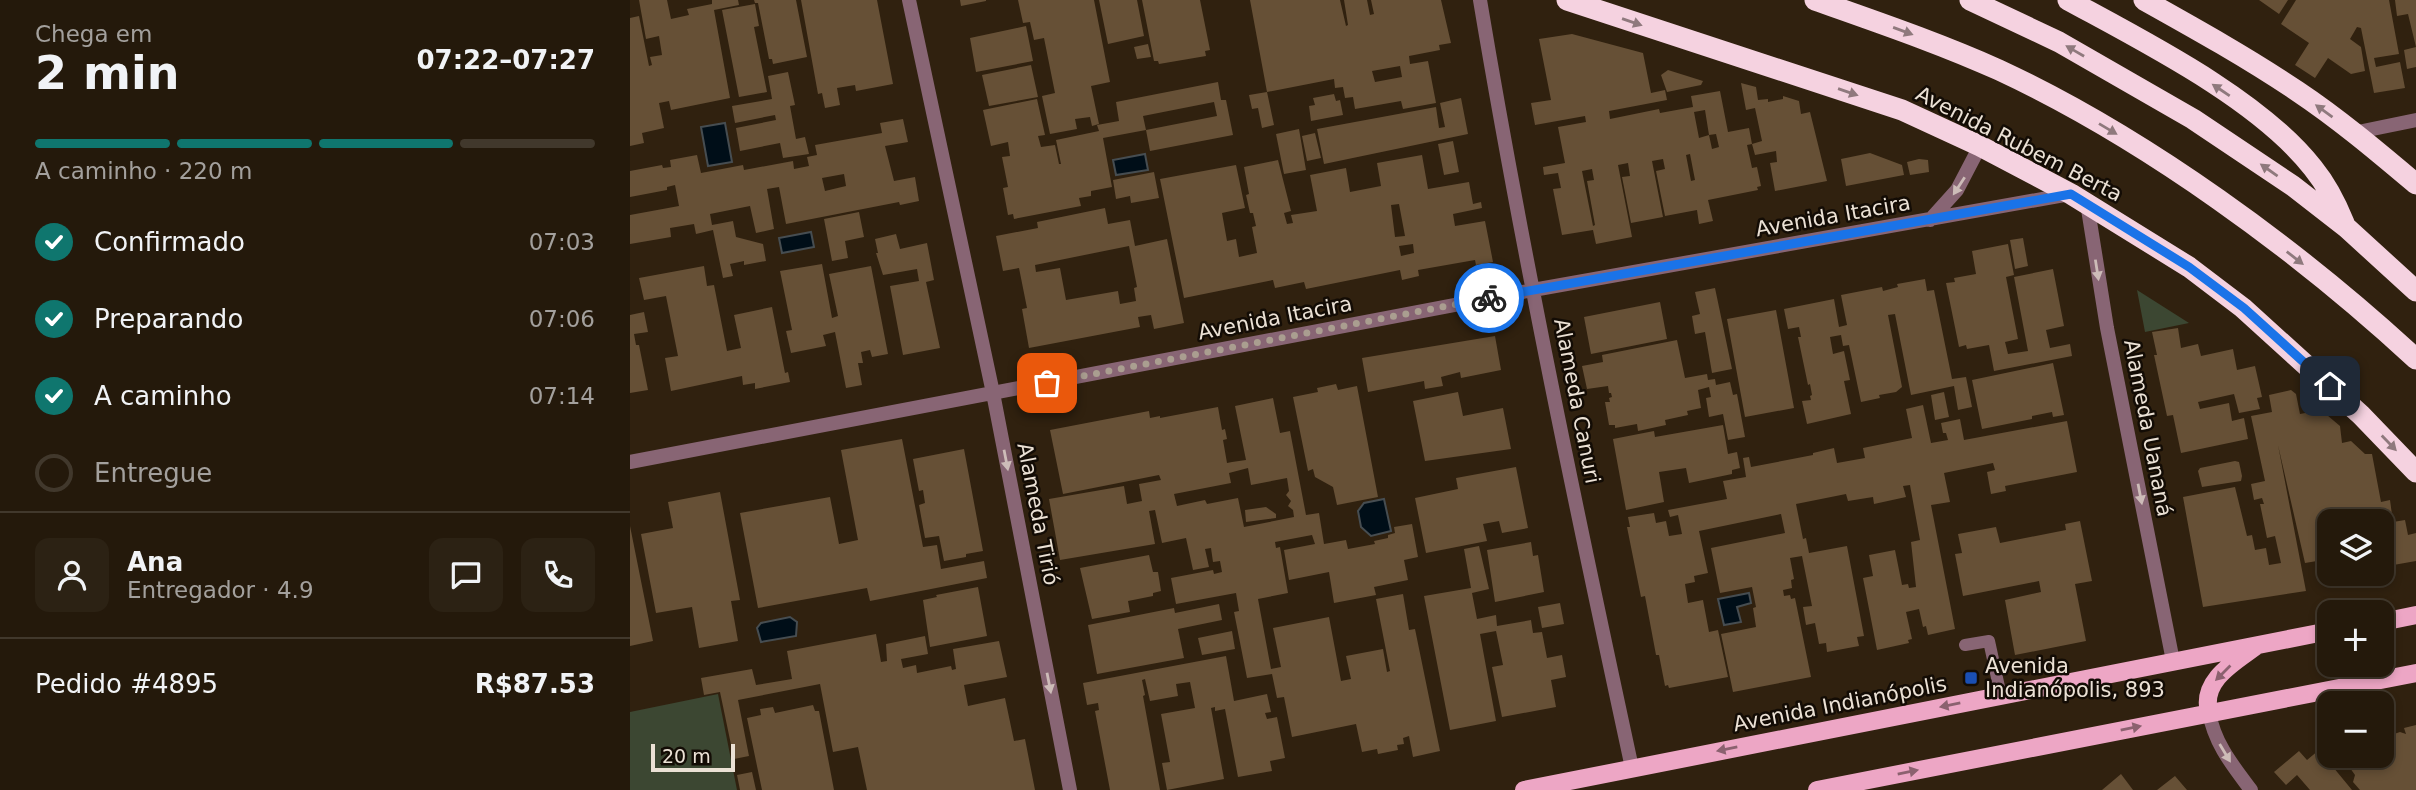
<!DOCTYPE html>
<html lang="pt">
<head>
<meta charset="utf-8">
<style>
  :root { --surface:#24190b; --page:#2c2214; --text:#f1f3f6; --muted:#a3a09d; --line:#41382c; --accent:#0f766e }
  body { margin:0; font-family:"DejaVu Sans",sans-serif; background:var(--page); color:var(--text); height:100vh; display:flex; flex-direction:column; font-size:26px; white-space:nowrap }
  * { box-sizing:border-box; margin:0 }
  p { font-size:23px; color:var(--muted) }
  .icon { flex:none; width:38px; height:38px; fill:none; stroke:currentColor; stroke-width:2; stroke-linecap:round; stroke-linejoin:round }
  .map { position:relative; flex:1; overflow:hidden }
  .drawer { display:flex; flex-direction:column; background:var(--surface); width:630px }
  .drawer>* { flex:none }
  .controls { position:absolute; left:1687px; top:509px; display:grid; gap:14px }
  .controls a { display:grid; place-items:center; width:77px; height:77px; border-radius:14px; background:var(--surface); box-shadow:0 4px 10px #0003,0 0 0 2px var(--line); font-size:35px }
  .scale { position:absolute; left:21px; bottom:18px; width:84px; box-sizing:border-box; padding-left:7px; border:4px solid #ebe1d5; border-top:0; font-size:19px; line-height:24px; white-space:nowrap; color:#ebe1d5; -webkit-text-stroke:5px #130c05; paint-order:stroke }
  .pin { position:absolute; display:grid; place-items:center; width:60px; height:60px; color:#fff; margin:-30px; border-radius:14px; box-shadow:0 4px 10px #0006 }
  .courier { position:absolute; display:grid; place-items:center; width:70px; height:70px; margin:-35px; border:5px solid #1a73e8; border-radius:50%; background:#fff; color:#222; box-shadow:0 2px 9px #0007 }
  .head em { font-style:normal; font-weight:700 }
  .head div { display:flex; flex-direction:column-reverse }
  .head { display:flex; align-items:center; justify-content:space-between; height:119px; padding:0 35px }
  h1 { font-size:46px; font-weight:700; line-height:52px }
  .bar { display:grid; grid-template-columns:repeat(4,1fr); gap:10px 7px; align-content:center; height:84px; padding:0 35px }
  .bar i { height:9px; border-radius:5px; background:var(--line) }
  .bar .selected { background:var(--accent) }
  .bar p { grid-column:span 4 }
  .line { display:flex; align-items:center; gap:18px; padding:0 35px; border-top:2px solid var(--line) }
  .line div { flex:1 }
  .round { display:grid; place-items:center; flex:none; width:74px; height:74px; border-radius:14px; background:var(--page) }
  ol { padding:0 35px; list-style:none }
  li { display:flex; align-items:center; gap:21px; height:77px }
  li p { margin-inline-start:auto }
  li .icon { padding:7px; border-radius:50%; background:var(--accent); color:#fff; stroke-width:4 }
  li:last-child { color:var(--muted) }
  li i { width:38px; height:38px; border:4px solid var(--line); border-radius:50% }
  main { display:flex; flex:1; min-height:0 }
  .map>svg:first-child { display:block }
  .green { fill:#3c4732 }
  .water { fill:#000e18; stroke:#464d51; stroke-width:2 }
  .building { fill:#665036; fill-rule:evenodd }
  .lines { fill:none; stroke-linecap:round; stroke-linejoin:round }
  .lane { stroke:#886574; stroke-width:12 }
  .street { stroke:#886574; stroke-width:14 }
  .primary { stroke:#eda6c5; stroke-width:18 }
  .highway { stroke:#f5d2e0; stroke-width:21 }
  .oneway { fill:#8f797d }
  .oneway2 { fill:#cdbcb8 }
  .oneway3 { fill:#8b616f }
  .done { stroke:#aa9e90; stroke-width:7; stroke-dasharray:0 12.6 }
  .route { stroke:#1a73e8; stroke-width:9 }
  .transit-dot { fill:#1a4fb4; stroke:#130c05; stroke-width:2.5 }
  .labels { text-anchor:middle; stroke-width:5; stroke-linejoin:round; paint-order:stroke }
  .street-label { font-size:21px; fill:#ebe1d5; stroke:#130c05 }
  .poi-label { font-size:21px; fill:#ebe1d5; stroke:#130c05; text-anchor:start }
</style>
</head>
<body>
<main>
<section class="drawer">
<div class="head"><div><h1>2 min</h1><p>Chega em</p></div><em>07:22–07:27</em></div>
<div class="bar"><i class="selected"></i><i class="selected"></i><i class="selected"></i><i></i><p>A caminho · 220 m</p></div>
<ol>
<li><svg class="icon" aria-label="check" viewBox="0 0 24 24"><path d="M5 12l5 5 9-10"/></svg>Confirmado<p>07:03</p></li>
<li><svg class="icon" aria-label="check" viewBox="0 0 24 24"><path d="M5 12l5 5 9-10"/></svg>Preparando<p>07:06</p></li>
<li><svg class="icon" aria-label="check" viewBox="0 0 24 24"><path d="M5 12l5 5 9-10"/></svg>A caminho<p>07:14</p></li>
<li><i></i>Entregue</li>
</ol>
<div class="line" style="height:126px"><a class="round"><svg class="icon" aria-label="person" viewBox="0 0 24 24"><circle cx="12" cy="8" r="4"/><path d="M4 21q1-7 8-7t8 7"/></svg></a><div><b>Ana</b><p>Entregador · 4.9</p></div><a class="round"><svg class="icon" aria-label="chat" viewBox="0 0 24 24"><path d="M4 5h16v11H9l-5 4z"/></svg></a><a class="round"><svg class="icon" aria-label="phone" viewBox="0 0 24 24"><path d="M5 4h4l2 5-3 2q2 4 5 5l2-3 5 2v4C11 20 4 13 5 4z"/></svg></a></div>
<div class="line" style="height:91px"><div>Pedido #4895</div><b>R$87.53</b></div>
</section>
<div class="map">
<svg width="1786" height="790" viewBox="0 0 1786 790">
  <rect width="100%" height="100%" fill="#30210f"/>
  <!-- green -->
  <path class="green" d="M1507,290l52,33 -44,9z
    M88,694l19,96h-107v-78z"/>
  <!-- water -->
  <path class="water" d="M95,123l7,39 -24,4 -7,-39z
    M515,154l3,16 -32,5 -3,-15z
    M181,232l3,15 -32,6 -3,-15z
    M754,499l7,32 -20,5 -10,-9 -3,-16 6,-8z
    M1119,593l2,10 -14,4 4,15 -17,3 -6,-26z
    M160,617l7,5 -1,14 -35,6 -4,-14 4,-5z"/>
  <!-- building -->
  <path class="building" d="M9,0h28l4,19 18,-4 -2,-6 25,-5v-4h26l1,5 -25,5 16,88 -59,12 -2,-9 -10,2 5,25 -22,5 2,10 -14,3v-128l9,-2 10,50 3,-1 -2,-8 12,-2 -3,-19 -13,3z
    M124,0h42l11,57 -34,7 -1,-5h-3l-11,-56h-3z
    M171,0h76l16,84 -37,7 -1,-6 -18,3 3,17 -15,3 -3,-15 -4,1z
    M330,0h26v1l-25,5z
    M388,0h76l16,82 -19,4 8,38 -7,2 -2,-9 -15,2 2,10 -27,5 -8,-38 13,-3 -11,-55 -10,2 -4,-18 -7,1z
    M469,0h38l7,36 -36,8z
    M512,0h58l10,50 -5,1 1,5 -47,8 -1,-3h-4z
    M620,0h90l6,26 2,-1 -4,-25h23l3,15 4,-1 -3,-14h70l10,43 -12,2 1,5 -31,6 1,8 18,-3 8,42 -33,6 -2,-8 -46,8 -2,-12 -8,1 -2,-11 -8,1 -1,-9 -67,13zM770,66l2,11 -27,5 -3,-11z
    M1629,0h29l-9,14z
    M1666,0h93l10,54 -25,4 2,9 24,-5 5,26 -31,5 -13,-65 -4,-1 -7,12 11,8 4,24 -14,3 -23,-16 -13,20 -20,-13 14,-22 -28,-19z
    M1765,0h21v47l-8,-33 -11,2z
    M125,4l4,22 -5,1 13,65 -28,5 -17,-87z
    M396,26l7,35 -57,11 -6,-34z
    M942,34l71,19 8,40 14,-3 2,10 -58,11 1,8 49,-10 1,4 33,-6 -2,-11 29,-5 8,41 21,-4 3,16 -5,1 5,23 5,-1 4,19 -4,1 1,3 -50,10 5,21 -14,3 -2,-14 -32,6 -9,-45 9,-2 -2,-10 -11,2 11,56 -32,6 -9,-46 8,-1 -2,-13 -10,2 14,72 -36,7 -3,-14 -31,5 -9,-46 8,-1 -3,-15 -14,2 -1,-8 22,-4 -7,-36 28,-5 -1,-6 -50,9 -4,-22 20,-3 -12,-61zM1075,110l4,25 7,-1 3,13 -7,2 -3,-14 -10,3 -5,-26zM1060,154l5,26 -4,1 -5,-26zM962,169l2,11 -7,1 8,44 -2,1 -11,-55z
    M518,44l3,13 -14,2 -3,-12z
    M1786,47v20l-9,2 -3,-19z
    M401,65l7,32 -49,9 -7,-31z
    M1038,70l35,11 -2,4 -34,7 -6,-17z
    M158,72l7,33 -5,1 6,33 9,-2 4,17 -26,4 -3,-15 -40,8 -4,-23 40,-8 -1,-5 -40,8 -3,-17 40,-7 -4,-23z
    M588,82l3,18h5l7,35 -83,16 -4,-21 71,-14 -3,-14 -71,14 3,14 -43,8 9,49 -21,4v5l-12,2 2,8 -67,13 -1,-5 -5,1 -5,-27 5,-1 -6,-30 8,-1 -2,-14 -17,4 -8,-36 54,-11 8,36 -7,1 3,11 14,-2 4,19h2l-5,-24 43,-9 -2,-6 22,-4 -3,-19z
    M1111,83l15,4 2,13 10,-1v3l15,-3v-3l16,5 2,13 9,-2 17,69 -52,10 -5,-28 7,-1 -1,-11 -21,4 -3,-11 10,-3 -7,-33 -9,2z
    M637,92l7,33 -12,3 -4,-20 -6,1 -3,-14z
    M704,94l2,7 4,-1 3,15 -32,6 -2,-15 6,-1 -2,-7z
    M831,98l7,36 -144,30 -7,-35 119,-22 3,21 6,-1 -5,-24z
    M273,119l5,23 -23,4 9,35 21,-4 4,24 -19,4 -1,-3 -113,22 -7,-37 -12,2 7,40 -18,4 -6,-27 -40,8 2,11 21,-4 3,16 27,7 3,17 -22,4v-4l-14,3 3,12 -10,2 -10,-48 -17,4 -2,-10 -24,4 1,9 -41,7v-29l49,-9 -4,-21 -8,2v3l-37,7v-26l32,-6 1,3 8,-1 -1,-7 27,-5 4,18 42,-8 1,5 49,-9 1,8 15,-3 -2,-9 10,-2 -2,-10 67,-12 -2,-10zM214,174l2,12 -21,5 -3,-13z
    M669,129l7,41 -22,4 -8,-40z
    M685,133l6,25 -14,3 -5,-25z
    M823,141l6,31 -15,3 -6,-31z
    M1240,153l32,12 2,10 -58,11 -5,-27z
    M792,155l6,34 41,-7 4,22 8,-2 1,6 -29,6 2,12 30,-5 8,41 -17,3 -1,-5 -57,10 1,6 -17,4 -2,-10 -94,19 -2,-7 -29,6 -2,-8 -89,18 -24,-119 76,-14 9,43 -23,5 5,28 9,-2 3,18 18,-4 -5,-26 4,-1 -3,-13h-3l-4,-18 3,-1 -5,-27 34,-7 13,51 -7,2 3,11 6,-1 -2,-8 26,-4 -7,-36 36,-7 4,24 31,-6 -4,-23zM769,204l6,32 -10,1 -4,-32zM783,244l1,9 -13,3 -2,-10z
    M1289,159l9,1 1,12 -19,3 -3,-13z
    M524,172l5,26 -28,5 -1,-7 -14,3 -3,-19z
    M475,208l3,16 22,-4 5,26 32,-7 17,84 -30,6 -3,-14 -13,2 2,10 -111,21 -7,-39 5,-1 -8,-40 -16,3 -7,-35 42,-8 -1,-6zM499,246l8,41 -3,1 2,13 -16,3 -2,-13 -52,9 -6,-32 -24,4 -1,-7z
    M229,212l5,25 -19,4 3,17 -16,3 -8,-42z
    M266,234l4,15 27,-6 7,37 -8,2 14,66 -37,7 -13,-69 29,-5 -2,-12 -34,6 -7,-22h2l-3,-14z
    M1393,238l5,28 -13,3 -5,-29z
    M1378,244l6,31 -8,2 12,62 -13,3 3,12 20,-3 -14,-74 39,-8 11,57 -18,4 4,18 20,-4 2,12 -78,15 -5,-26 -22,4 -1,-4 -7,2 -13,-64 9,-1 -1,-4 22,-4 -4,-23z
    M192,264l10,54 6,-2 -9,-42 42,-8 17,88 -16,3 -2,-7 -9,2 2,11h-5l4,22 -16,3 -11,-56 -12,3 3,11 -35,7 -5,-22 6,-1 -12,-59z
    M74,266l3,20 7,-1 13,66 14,-3 -7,-33 38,-8 13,66 3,-1 2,10 -35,7v-6l-12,2 -1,-9 -71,15 -6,-33 13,-2 -12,-60 -22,4 -5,-22z
    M1295,279l2,12 7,-1 18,89 14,-2 6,30 -14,3 -4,-24 -43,9 -16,-81 -7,1 14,72 -6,5 -17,3 1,3 -19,4 -12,-57 -6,1 -2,-11 -11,2 3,17 11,-3 6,29 -6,1 7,33 -44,10 -5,-23 9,-1 -1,-4 2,-1 -2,-11 -2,1 -10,-48h3l-2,-10 -11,2 -4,-20 50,-10 5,28 8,-2 -6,-30 41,-8 1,4 15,-4 -1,-3z
    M1085,288l17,81 -20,4 -7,-41 -10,2 -3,-18 8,-2 -5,-22z
    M1030,302l7,37 -76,15 -7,-37z
    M1146,310l18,98 -49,9 -18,-98z
    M14,312l4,20 -14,2 2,11h3l9,45 -18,3v-78z
    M1548,328l3,20 17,-4 3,12 32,-7 4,21 18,-4 7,31 -5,1 3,11 -21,4 -5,-19 -36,8 2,7 29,-6 3,18 12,-3 4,21 -67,14 -8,-38 -6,1 -13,-61h3l-5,-23z
    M865,336l6,34 -40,8 -1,-6 -19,5 2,9 -18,3 -1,-8 -56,11 -6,-34z
    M1047,340l8,38 22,-4 1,6 7,-1 1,6 14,-3 3,13 4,-1 8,43 -17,3 -5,-26 -14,3 -3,-19 5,-1 -2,-10 -11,3 3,18 -14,3 1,4 -23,5 1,5 -28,6 -1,-7 -22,4v-3h-6l-4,-23h5l-1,-4 3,-1 -1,-4h-2l-1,-7 -21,3 -5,-23 21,-4 -1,-7z
    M1423,363l11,52 -11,2 -1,-5 -20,4v3l-50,10 -10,-49z
    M706,384l2,6 19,-4 21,111 -41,8 -4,-18 -18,-10 -2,-8 -5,2 -15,-74 25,-5 -1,-4z
    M1661,390l5,4 4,20 21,-4 19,16 2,17 9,-2 14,13h7l9,48 9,-2 3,22 12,-2 3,15 8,-2v28l-34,6v-45h-53v37l-24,4 -27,-118 28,146 -103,16 -20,-110 52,-10 12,49 5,-1 3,15 11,-2 3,17 12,-2 -6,-27 -8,2 -7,-34h4l-2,-6 -8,2 -3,-16 14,-3 -14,-65 21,-4 -3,-17z
    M828,392l5,24 40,-8 8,41 -86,12 -12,-60z
    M1314,392l5,25 -14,3 -4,-25z
    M643,398l7,35 10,-2 16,84 13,-2 5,31 22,-4 2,9 27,-5 -1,-3 14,-3v-3l7,-2 -1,-6 18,-3 6,33 -14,3 4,20 -34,7 2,8 -42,8 -5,-31 -40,8 -5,-30 31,-6 -3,-9 -37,7 1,6 4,-1 8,46 -30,6 13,70 10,-2 -8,-39 56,-11 12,64 10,-2 -5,-23 37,-7 4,23 3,-1 -14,-72 27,-5 6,36 6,-1 25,122 -27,6 -4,-21 -6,2 1,6 -7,1 1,5 -20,4 -1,-5 -15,3 -6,-28 -64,13 -8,-40 -7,1 -5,-24 -25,4 -13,-66 5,-1 -3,-18 -60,11 -5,-26 42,-8 1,4 8,-2 -2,-11 -7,1 -2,-14 -6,1 4,18 -16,3 -7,-32 -24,5 -7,-33 -6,1 6,33 -95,16 -11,-61 75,-13 3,18 15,-3 -3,-17 22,-4 -2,-5 -96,19 -13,-64 99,-19 1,7 10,-2v2l58,-11 4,23 3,-1 2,10 -4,1 4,23 5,-1 14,-2 -11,-54zM618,468l3,17 36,-7 2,13 -3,4 5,6 -3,5 5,4 1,7 -50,10 -6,-29 -31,6 -2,-4 -28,6 -3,-12 57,-11 -2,-10z
    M1293,405l8,38 17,-3 -2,-7h-3l-2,-10 19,-4 4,21 103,-19 10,51 -72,14 1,5 -15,3 -4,-22 8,-2 -2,-7 -49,10 6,29 -19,3 24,124 -27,6 -2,-9 -3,1 -4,-18 -13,3 6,27 -4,1 1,3 -32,7 -14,-72 10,-2 -4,-21 26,-5 7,35 6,-1 1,4 7,-1 -5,-45 9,-2 -10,-55 -7,1 3,11 -32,7 -1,-7 -25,4 -2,-7 -50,10 7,35 3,-1 3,15 38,-7 17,90 -7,1 2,9 -32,6 -1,-9 -7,1 -4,-21 -9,2 -3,-18 9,-1 -10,-50 -12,2 4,21 -3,1 1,8 -9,2 1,6 6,-1 1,4 4,-1 16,79 -78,15 -12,-58 35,-7 -3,-19 3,-1 -4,-20 -32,6 -9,-45 74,-15 -4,-19 -82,17 9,42 -14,3 1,6 -10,2 3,19 15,-3 6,32 9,-2 10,47 -59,11 -1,-3 -3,1 -6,-31h-3l-11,-59 -4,1 -14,-70h3l-2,-10 26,-4 2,10 10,-2 3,15 13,-2 -4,-19 -8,2 -2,-7 59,-11 -4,-18 23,-4 -3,-19 6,-1 2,10 62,-12v-2l21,-5 3,15 28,-5 -2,-10 49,-10 -6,-29z
    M1093,425l5,29 9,-2 3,16 -8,2v4l-43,9 -3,-15 -27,4 5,30 -38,8 -13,-71 41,-8 1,6z
    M272,439l21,108 14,-2 4,24 43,-8 3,17 -117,23 -3,-13 -109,20 -18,-95 90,-16 9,47 19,-4 -17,-90z
    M334,449l19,102 -17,3v3l-22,4 -5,-25 -14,2 -6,-33 6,-2 -2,-13 -4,1 -6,-32z
    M1605,461l4,1 3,14 -1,5 -39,6 -4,-16 2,-3z
    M886,467l12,61 -26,5 -3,-12 -16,3 4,17 -61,12 -11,-55 43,-9 -2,-11z
    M90,492l20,108 -9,1 7,40 -39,7 -7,-41 -36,6 -15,-79 32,-6 -5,-26z
    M636,507l10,7v4l-30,4 -1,-12z
    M1450,521l12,60 -17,3 11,57 -71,14 -10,-55 36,-8 -2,-11 -76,15 -8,-42 7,-1 -4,-19 38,-7 4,16 66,-13 -1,-6z
    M0,526l23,115 -23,5z
    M901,542l2,14 5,-1 6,37 -49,10 -8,-52z
    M849,546l10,43 -17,4 5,26 19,-4 1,11 34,-6 2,13 9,-1 5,26 15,-3 4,22 -15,3 5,27 -54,10 -10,-50 11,-2 -7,-34 -16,3 16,87 -46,9 -26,-134 47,-8 -7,-39z
    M519,555l4,17h5l3,19 -8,2v3l-25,5 2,11 -38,7 -12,-51z
    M348,587l9,49 -57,11 -7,-47 14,-3 -1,-2z
    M930,603l4,21 -22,4 -4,-21z
    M589,604l3,16 -44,9 6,29 -87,16 -9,-49 86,-17 1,5z
    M602,631l3,18 -33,6 -4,-17z
    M246,634l5,28 6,-1 -1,-17 39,-8 3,18 -27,5 2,9 13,-3 1,8 34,-7 1,4 4,-1 -3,-20 46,-8 8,36 -43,8 4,21 37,-8 9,43 11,-2 10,51h-168l-9,-43 -25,5 -13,-68 -82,16 11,56 -15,3 -14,-67 -16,3 -3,-17 51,-9 4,16 36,-6 -5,-28z
    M596,656l8,45 33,-7 4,18 -6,1 2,6 10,-2 8,41 -15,3 2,10 -34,6 -13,-68 -10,2v-4l-4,1 13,71 -57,11 -5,-27 8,-1 -9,-48 34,-6 -5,-26 -14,2 2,12 -28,5 -5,-22 -3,1 3,15 -2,1 17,94h-50l-15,-79 4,-1 -1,-7 -11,2 -4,-22z
    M183,705l2,6h4l15,79h-72l-15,-72 14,-3 -1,-6 13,-2 2,6z
    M1786,725v65h-56l-7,-8 2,-7 -5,-7 -7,2 -8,-10 3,-4h44v-15l5,5 4,-11 9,-3 6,2 -2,-6z
    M1689,750l33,40h-42l-13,-15 -11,10 -12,-13 25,-21 8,9z
    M122,772l4,18h-16l-3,-15z
    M1491,774l12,16h-31z
    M1545,776l12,14h-30z"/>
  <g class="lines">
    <!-- lane -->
    <path class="lane" d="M1335,645l24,-4 12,55"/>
    <!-- street -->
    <path class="street" d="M279,0l84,393 77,397
      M850,0c43,257 97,513 152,768
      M1723,133l63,-13
      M1457,203l20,125 66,333
      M1300,220l27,-30 23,-44
      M0,462l903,-172 537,-96
      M1579,712c5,31 24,54 42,78"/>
    <!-- primary -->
    <path class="primary" d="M1752,622l34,-7
      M1579,712c-8,-31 24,-49 46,-65
      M894,790l805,-159
      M1187,790l599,-117"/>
    <!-- highway -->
    <path class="highway" d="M937,0l335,110 78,36 91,48 118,73 54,41 118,107 55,57
      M1185,0c62,22 124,43 184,70 146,68 299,180 417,289
      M1340,0l89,42 134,77 100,67 54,42 69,63
      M1438,0c77,42 191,99 245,168 13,16 23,35 31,55
      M1514,0c52,29 104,58 153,91 42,28 81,61 119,93"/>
  </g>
  <!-- one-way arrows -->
  <defs><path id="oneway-solid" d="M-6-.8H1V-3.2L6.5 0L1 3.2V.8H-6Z" transform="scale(1.75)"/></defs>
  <g class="oneway">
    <use href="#oneway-solid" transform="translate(1002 22) rotate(19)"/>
    <use href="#oneway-solid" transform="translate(1273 31) rotate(20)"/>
    <use href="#oneway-solid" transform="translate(1445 51) rotate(-150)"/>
    <use href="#oneway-solid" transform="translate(1591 90) rotate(-146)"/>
    <use href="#oneway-solid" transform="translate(1218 92) rotate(19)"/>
    <use href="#oneway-solid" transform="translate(1694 111) rotate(-144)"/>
    <use href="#oneway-solid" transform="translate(1478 129) rotate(31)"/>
    <use href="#oneway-solid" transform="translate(1639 170) rotate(-145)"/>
    <use href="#oneway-solid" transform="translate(1665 258) rotate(38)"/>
    <use href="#oneway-solid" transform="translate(1759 443) rotate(46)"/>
  </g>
  <g class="oneway2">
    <use href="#oneway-solid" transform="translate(1329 186) rotate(123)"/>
    <use href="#oneway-solid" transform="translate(1467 270) rotate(81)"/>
    <use href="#oneway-solid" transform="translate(376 460) rotate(79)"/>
    <use href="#oneway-solid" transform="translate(1510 494) rotate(79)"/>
    <use href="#oneway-solid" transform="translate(419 683) rotate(79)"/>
    <use href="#oneway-solid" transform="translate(1595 753) rotate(59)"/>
  </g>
  <g class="oneway3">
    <use href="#oneway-solid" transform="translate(1593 673) rotate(135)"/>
    <use href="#oneway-solid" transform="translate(1320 705) rotate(169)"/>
    <use href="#oneway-solid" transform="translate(1501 728) rotate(-11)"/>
    <use href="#oneway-solid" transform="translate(1097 749) rotate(169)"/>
    <use href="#oneway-solid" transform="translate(1278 772) rotate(-11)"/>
  </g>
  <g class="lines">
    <!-- done -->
    <path class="done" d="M417,383l442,-85"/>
    <!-- route -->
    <path class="route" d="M859,298l582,-104 118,73 55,41 86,78"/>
  </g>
  <!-- markers -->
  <rect class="transit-dot" x="1334" y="671" width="14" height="14" rx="3.5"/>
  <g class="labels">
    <!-- street labels -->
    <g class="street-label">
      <text transform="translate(1389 144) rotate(27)" y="7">Avenida Rubem Berta</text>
      <text transform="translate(1203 216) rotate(-10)" y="7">Avenida Itacira</text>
      <text transform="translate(645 318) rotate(-11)" y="7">Avenida Itacira</text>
      <text transform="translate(947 401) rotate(79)" y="7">Alameda Canuri</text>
      <text transform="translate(1518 428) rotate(79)" y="7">Alameda Uananá</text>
      <text transform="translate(408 514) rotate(79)" y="7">Alameda Tirió</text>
      <text transform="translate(1210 704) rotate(-11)" y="7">Avenida Indianópolis</text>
    </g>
    <!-- poi labels -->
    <g class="poi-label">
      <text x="1355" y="673">Avenida<tspan x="1355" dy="24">Indianópolis, 893</tspan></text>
    </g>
  </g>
</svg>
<div class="controls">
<a><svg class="icon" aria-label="layers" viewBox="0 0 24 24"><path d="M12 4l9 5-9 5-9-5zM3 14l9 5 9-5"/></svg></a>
<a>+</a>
<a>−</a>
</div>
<div class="scale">20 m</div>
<div class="pin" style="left:417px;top:383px;background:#ea580c"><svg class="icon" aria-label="bag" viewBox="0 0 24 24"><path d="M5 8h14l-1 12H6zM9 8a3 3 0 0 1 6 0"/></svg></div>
<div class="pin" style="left:1700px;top:386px;background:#1f2937"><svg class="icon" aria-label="home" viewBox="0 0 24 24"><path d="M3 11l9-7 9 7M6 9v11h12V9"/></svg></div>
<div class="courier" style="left:859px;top:298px"><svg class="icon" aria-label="bike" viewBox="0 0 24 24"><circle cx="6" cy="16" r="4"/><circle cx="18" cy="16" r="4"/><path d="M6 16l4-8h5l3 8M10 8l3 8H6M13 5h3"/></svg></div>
</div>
</main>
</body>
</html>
